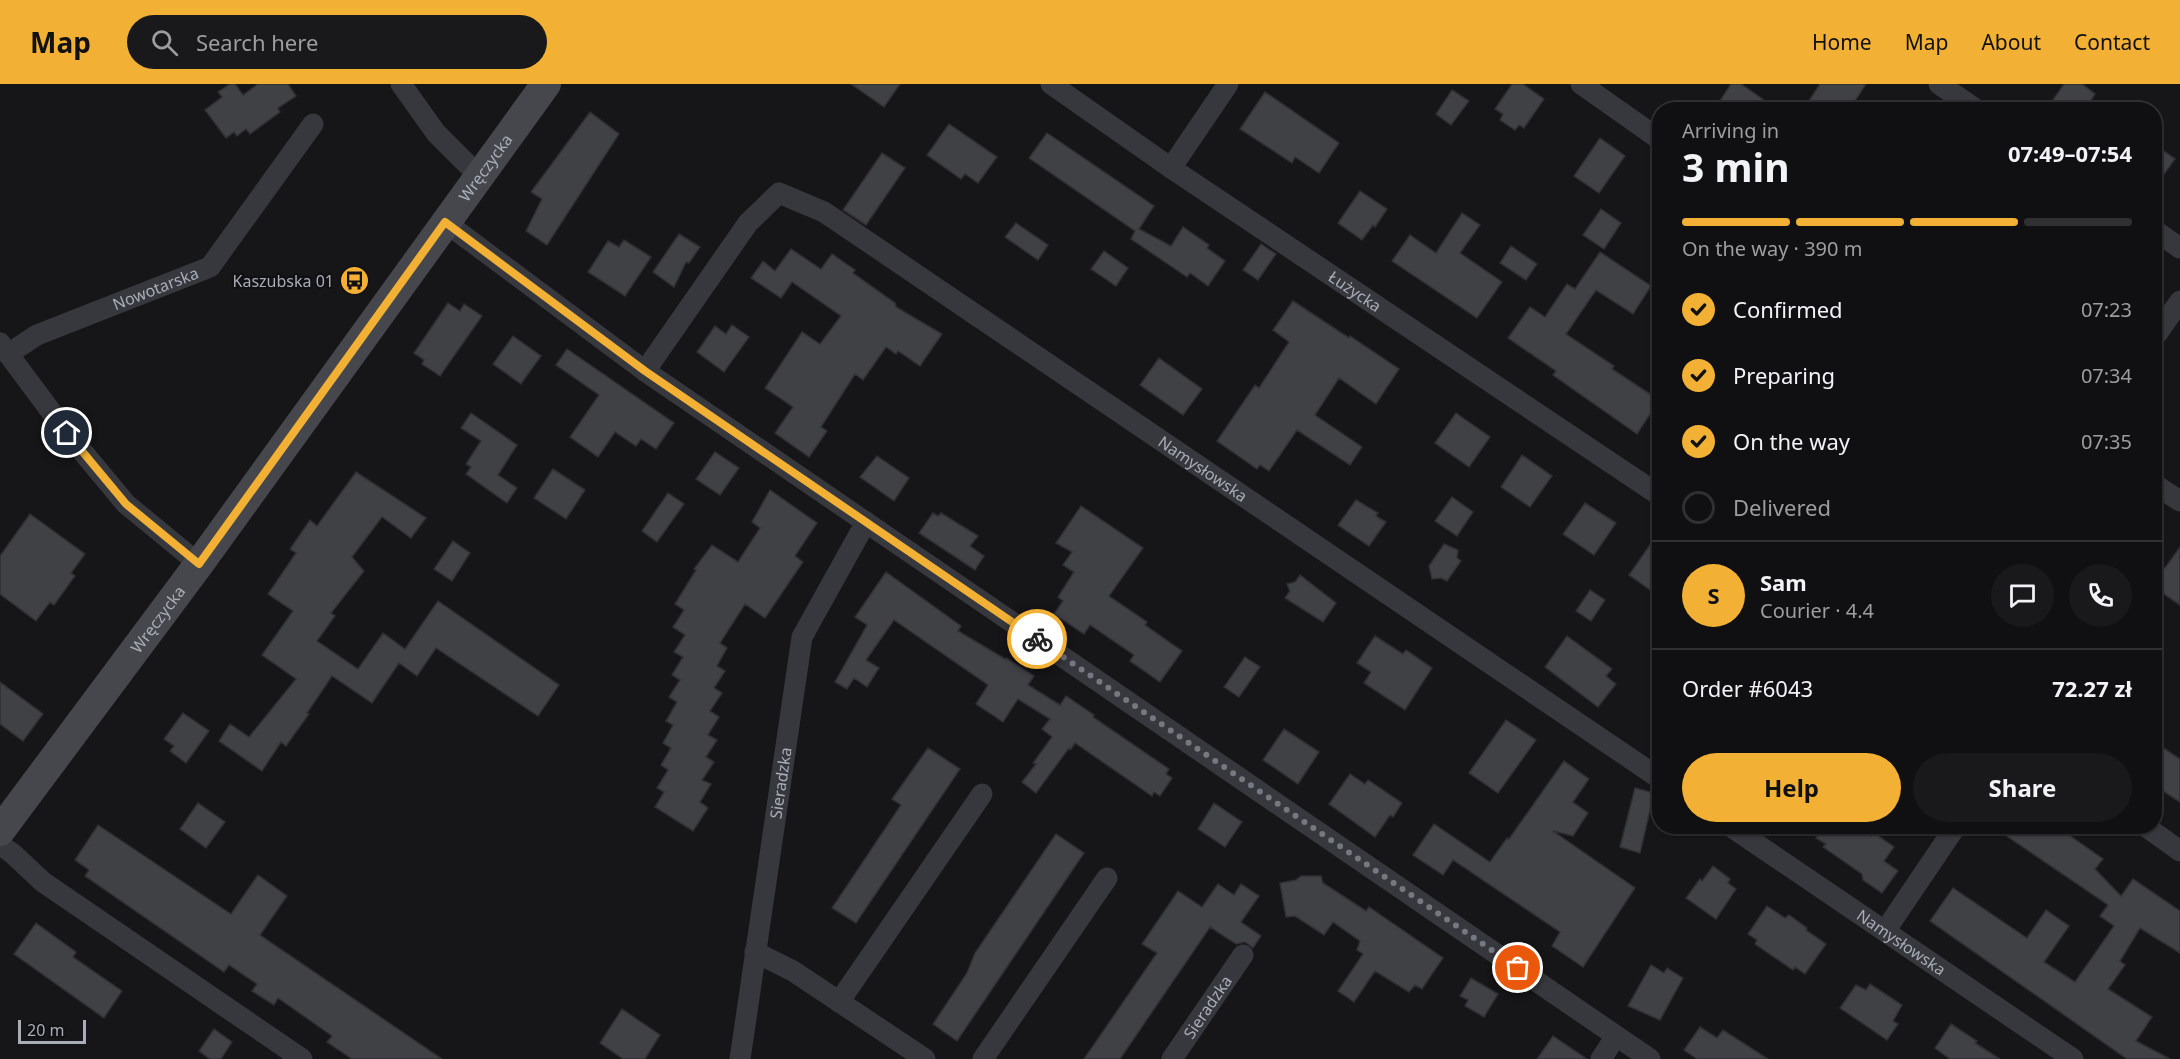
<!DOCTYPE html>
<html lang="en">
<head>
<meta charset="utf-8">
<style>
  :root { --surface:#101012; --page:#19191b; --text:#f1f3f6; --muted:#9c9d9f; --line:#303032; --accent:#f2b134 }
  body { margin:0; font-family:"Noto Sans",sans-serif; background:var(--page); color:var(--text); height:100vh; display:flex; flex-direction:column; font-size:22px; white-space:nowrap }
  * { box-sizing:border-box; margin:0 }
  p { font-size:20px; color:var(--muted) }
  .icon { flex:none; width:33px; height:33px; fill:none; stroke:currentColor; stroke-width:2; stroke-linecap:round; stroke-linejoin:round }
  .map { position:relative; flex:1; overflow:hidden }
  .details { position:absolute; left:1652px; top:18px; width:510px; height:732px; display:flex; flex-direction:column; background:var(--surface); border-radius:24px; box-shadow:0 2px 4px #0004,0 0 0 2px var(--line) }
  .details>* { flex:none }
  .scale { position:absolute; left:18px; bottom:15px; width:68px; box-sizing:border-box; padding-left:6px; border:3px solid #a8adb8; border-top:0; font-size:16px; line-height:21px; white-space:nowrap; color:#a8adb8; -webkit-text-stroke:4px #111113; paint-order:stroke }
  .pin { position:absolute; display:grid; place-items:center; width:51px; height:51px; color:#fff; margin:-26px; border:3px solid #fff; border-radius:50%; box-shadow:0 2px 6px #0007 }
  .courier { position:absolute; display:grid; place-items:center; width:60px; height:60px; margin:-30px; border:4px solid #f2b134; border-radius:50%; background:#fff; color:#222; box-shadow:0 2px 8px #0007 }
  .headline em { font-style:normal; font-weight:700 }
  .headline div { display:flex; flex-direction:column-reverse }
  .headline { display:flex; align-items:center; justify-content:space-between; height:102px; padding:0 30px }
  h1 { font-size:39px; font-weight:700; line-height:45px }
  .bar { display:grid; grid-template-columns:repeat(4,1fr); gap:9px 6px; align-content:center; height:72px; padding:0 30px }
  .bar i { height:8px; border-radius:4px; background:var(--line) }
  .bar .current { background:var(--accent) }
  .bar p { grid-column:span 4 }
  .line { display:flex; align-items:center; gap:15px; padding:0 30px; border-top:2px solid var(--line) }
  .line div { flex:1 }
  .round { display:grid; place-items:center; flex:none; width:63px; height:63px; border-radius:32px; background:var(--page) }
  ol { padding:0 30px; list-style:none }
  li { display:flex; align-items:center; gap:18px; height:66px }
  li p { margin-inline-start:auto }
  li .icon { padding:6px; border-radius:50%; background:var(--accent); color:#111; stroke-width:4 }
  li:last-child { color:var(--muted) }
  li i { width:33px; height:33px; border:3px solid var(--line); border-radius:50% }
  .button { display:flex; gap:12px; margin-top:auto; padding:12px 30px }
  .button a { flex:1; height:69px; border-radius:36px; background:var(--accent); color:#111; font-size:24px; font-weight:700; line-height:69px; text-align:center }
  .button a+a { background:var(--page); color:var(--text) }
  header { display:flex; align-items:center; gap:36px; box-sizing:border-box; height:84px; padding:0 30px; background:var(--accent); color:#111 }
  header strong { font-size:28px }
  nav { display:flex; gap:33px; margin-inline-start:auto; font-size:21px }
  .search { width:420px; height:54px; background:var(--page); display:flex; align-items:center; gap:15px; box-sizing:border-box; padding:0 21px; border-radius:33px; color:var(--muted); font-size:22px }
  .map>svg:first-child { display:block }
  .building { fill:#404145; stroke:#303034; stroke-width:1.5 }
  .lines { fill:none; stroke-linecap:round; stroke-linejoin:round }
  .street { stroke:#37383d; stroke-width:21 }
  .secondary { stroke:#45474d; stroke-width:30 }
  .done { stroke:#757880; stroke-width:6; stroke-dasharray:0 10.8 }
  .route { stroke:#f2b134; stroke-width:8 }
  .labels { text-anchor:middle; stroke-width:4.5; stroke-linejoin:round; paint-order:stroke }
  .street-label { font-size:16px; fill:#a8adb8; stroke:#111113 }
  .poi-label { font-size:16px; fill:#a8adb8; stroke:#111113; text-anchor:end }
</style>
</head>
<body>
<header>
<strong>Map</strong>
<div class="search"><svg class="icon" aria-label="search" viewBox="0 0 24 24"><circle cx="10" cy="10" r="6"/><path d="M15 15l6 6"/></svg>Search here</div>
<nav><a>Home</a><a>Map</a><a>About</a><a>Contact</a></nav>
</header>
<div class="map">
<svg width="2180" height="975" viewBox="0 0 2180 975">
  <rect width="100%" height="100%" fill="#161618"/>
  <!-- building -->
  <path class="building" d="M230,0h5l8,11 15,-11h30l8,12 -18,12 2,4 -30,22 -4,-5 -9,7 -3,-4 -8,6 -21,-28 17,-13 -4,-5z
    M851,0h49l-16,23z
    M1512,0h11l21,15 -20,29 -5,-3 -4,5 -15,-10 3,-6 -8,-5z
    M1731,0h10l37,26h-64z
    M1820,0h46l-17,26h-46z
    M2064,0h18l13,10 -10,16h-39z
    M1452,6l17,11 -18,24 -15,-11z
    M1265,8l74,51 -20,30 -24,-16 -3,6 -52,-34z
    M590,28l29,22 -72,111 -21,-14 16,-32 -11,-7z
    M949,40l48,33 -19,26 -13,-9 -4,5 -34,-24z
    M1047,49l107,73 -15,23 32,17 12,-19 26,18 -2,3 18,13 -17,25 -18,-13 -3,4 -56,-38 4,-8 -106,-73z
    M1600,54l25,18 -26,37 -25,-17z
    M2154,60l21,15 -21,29z
    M882,69l23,15 -39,57 -23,-15z
    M1360,107l27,18 -12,18 -2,-2 -11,15 -24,-17z
    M1601,125l20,14 -17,26 -21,-14z
    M1462,129l18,12 -20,28 42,29 -25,36 -85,-57 18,-26 26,18z
    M1016,139l32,22 -10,15 -33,-23z
    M679,150l21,13 -11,16 -3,-1 -12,25 -21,-15z
    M624,156l27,17 -26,39 -37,-24 20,-31 11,6z
    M1261,160l15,10 -18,26 -15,-10z
    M1511,162l26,18 -11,16 -26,-17z
    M791,165l30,20 11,-15 23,16 -2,3 42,30 1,4 46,27 -22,32 -22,-15 -2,3 -10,-7 -23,33 -8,-6 -34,53 6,4 -18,26 -34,-24 18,-26 -28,-19 37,-56 18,12 21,-28 -49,-34 -11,16 -30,-20 12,-17 12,10z
    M1104,167l24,17 -12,18 -25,-17z
    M1600,168l51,34 -18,28 -37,-24 -30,44 48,32 -2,3 47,31v19l-9,-5 -13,20 -84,-59 3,-4 -48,-33 22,-31 15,10 22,-33 8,5z
    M1293,217l56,37 1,-2 49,33 -23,35 -37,-26 -24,37 47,32 -12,18 -53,-35 -28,41 -9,-6 -3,4 -40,-28 38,-56 4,3 30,-46 -16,-12z
    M448,219l12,8 4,-7 18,12 -42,60 -18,-12 2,-4 -10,-7z
    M732,241l17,12 -25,35 -27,-20 18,-26 11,8z
    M513,252l28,20 -20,28 -28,-20z
    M567,265l107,74 -18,26 -15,-10 -5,7 -21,-14 -17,25 -28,-20 29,-42 -43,-30z
    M1159,274l43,31 -19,26 -43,-30z
    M471,329l46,32 -19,30 19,13 -10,15 -41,-29 5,-7 -5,-3 15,-23 -20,-13z
    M1456,329l34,24 -21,30 -34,-24z
    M715,368l24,16 -19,27 -24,-16z
    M1522,371l30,21 -22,31 -29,-20z
    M877,372l32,22 -15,23 -34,-24z
    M553,385l32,21 -19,29 -32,-21z
    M356,388l70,46 -15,20 -29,-21 -30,40 12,14 -33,42 4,3 -18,25 41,28 25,-36 22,16 33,-48 121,84 -21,31 -102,-68 -19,28 -18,-13 -27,40 -40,-27 -25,37 2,1 -23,32 -5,-4 -19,29 -43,-30 11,-17 19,13 47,-58 -34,-24 31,-44 -25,-17 28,-41 -6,-4 20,-29 7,6z
    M770,406l47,33 -22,33 8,6 -38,56 -20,-14 -25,39 7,5 -10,18 8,5 -11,17 8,5 -12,18 9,6 -11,18 9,5 -11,17 8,5 -12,18 9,4 -11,18 8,6 -15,23 -38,-24 9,-15 -7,-4 11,-18 -7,-5 10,-17 -8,-5 10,-18 -7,-4 11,-19 -8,-5 11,-17 -8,-5 11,-18 -9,-5 11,-17 -12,-8 11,-17 -9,-6 21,-34 -2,-1 18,-24 26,17 22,-34 -8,-6z
    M668,409l16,11 -27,38 -15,-11z
    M1452,413l21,15 -16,24 -22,-15z
    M1356,416l22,13 -2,3 10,6 -17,24 -31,-21z
    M1585,419l31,20 -22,32 -31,-21z
    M1081,422l62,42 -34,48 38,26 -2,3 37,26 -22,31 -30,-21 4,-6 -44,-30 -6,9 -30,-20 9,-13 -5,-4 16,-25 -11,-7 9,-13 -16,-9z
    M933,429l5,3 3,-3 37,23 -8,10 14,10 -9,14 -56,-37z
    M30,430l55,40 -14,19 4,3 -21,29 -4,-3 -14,19 -36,-27v-38z
    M1659,448v64l-30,-21z
    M453,457l17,12 -18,28 -18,-12z
    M1444,460l14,6 -1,8 4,3 -14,20 -6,-3 -9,1 -3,-13z
    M2180,463v58l-26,-18v-24l11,5z
    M886,488l75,54 -3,5 47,28 1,-1 28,18 -6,9 32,20 6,-9 28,19 -1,2 76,52 -3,5 6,4 -12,18 -6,-4 -2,4 -77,-53 -4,6 -2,-1 -33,45 -14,-11 14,-18 -3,-1 19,-26 -10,-8 8,-10 -32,-20 -15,23 -27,-18 12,-19 -94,-65 -28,40 13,8 -12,19 -13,-9 -7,11 -12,-7 32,-57 -12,-8z
    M1300,491l36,28 -13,19 -38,-24 5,-7 -3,-7 8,-2z
    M1590,506l15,10 -14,21 -15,-10z
    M1375,552l28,18 3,-4 26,18 -27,42 -41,-27 7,-11 -14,-9z
    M1567,552l45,33 -6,7 10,8 -18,23 -53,-40z
    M1245,573l15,10 -21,30 -15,-10z
    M0,598l43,32 -20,27 -23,-17z
    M183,629l26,18 -23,32 -16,-12 4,-5 -10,-7z
    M1506,636l30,20 -38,53 -29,-20z
    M1284,645l35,23 -21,32 -35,-24z
    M2154,658l26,17v43l-26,-17z
    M928,664l32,21 -104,154 -24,-15 69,-103 -9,-6z
    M1564,677l25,18 -16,23 15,11 -15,23 -20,-5 82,57 -52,79 -31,-21 8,-14 -107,-72 -10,15 -30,-20 21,-31 56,38 17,-24 2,1z
    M1350,690l15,10 3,-4 34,23 -9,14 -3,-2 -15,22 -46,-33z
    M1635,704l19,5 -14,60 -20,-6z
    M198,719l27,19 -19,26 -26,-19z
    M1214,719l28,19 -17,25 -27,-18z
    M98,741l133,89 27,-39 29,21 -27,39 182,124h-90l-25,-17 5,-6 -14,-10 -40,-28 -4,7 -22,-14 5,-7 -28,-19 -5,7 -139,-96 4,-6 -14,-10z
    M1824,742h33l14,10 3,-3 20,14 -10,14 14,10 -16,22 -19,-13 -1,-6 -39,-27 3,-3 -10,-6z
    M1992,742h64l47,33 -8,10 26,27 12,-17 47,32v42l-40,-25 -20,33 5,4 -17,24 44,28 -16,24 34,18h-43l-197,-138 23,-33 74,50 19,-28 23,16 -25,36 31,20 39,-56 -14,-10 8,-11z
    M1056,750l28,19 -127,188 -24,-17 34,-51 8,-20z
    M1713,782l17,13 -2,4 8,6 -20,30 -30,-21 14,-19 2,2z
    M1301,792h20l2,7 43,28 3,-4 74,51 -21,31 -7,-4 -6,7 -34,-21 -21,31 -16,-11 25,-37 -6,-4 3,-9 -27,-19 -9,13 -29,-19 -9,1 -6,-34 16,-3z
    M1218,800l16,11 7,-11 18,12 -18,26 20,14 -8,12 -8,-6 -9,2 -26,-17 -90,132h-36l73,-106 -15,-9 36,-53 24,16z
    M1767,822l18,12 4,-3 18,13 -1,2 20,14 -21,30 -10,-7 -2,3 -38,-26 2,-4 -9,-6z
    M36,839l40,29 -3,5 49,34 -18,27 -90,-64z
    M1651,881l13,8 3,-5 16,10 -23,42 -32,-14z
    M1471,894l27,16 -14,23 -19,-11 3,-6 -8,-4z
    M1870,900l32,21 -9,16 5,3 -11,16 -47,-32 16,-23 10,5z
    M622,925l38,26 -15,24h-22l-23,-16z
    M1951,940l26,17 -2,2 25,16h-50l-15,-11z
    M1700,943l17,11 6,-8 45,29h-71l-13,-9z
    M214,945l18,13 -11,17h-11l-11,-8z
    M1553,952l34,23h-50z"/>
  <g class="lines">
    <!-- street -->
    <g class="street">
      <path d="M401,0l35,49 43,43"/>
      <path id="s1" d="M1051,0l120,84 488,327"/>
      <path d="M1581,0l78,55"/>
      <path d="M1939,0l38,26"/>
      <path d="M1171,84l57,-84"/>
      <path d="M445,138l200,149 1005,688"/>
      <path d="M2154,146l26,18"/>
      <path d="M2154,254l26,-37"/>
      <path d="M0,259l67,90 59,71 73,60"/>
      <path id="s2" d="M8,270l29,-19 173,-68 103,-143"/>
      <path id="s3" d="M645,287l103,-148 31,-30 45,19 835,566"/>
      <path d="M2154,400l26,17"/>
      <path id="s4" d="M1730,742l343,233"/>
      <path d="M2145,742l35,25"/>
      <path d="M0,761l12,8 31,29 259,177"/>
      <path d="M1885,847l71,-105"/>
      <path d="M755,868l38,19 132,88"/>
      <path d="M839,918l143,-208"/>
      <path id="s5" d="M740,975l62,-422 64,-115"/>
      <path d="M983,975l124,-181"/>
      <path id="s6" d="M1172,975l71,-104"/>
      <path d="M1601,975l15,-23"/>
    </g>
    <!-- secondary -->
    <path class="secondary" id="s7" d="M0,747l199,-267 347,-480"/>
  </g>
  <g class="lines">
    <!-- done -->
    <path class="done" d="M1037,555l481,329"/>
    <!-- route -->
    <path class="route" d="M67,349l59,71 73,60 246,-342 200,149 392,268"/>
  </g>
  <!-- icons -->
  <defs>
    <symbol id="bus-disc" viewBox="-11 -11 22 22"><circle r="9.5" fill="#f2b134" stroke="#111113"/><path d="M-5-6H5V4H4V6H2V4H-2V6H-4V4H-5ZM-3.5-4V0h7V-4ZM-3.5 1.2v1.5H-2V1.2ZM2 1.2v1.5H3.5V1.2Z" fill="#111"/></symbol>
  </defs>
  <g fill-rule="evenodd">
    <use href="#bus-disc" x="338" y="180" width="33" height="33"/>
  </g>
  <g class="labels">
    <!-- street labels -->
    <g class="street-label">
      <text dy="6" stroke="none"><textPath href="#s7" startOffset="822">Wręczycka</textPath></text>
      <text dy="6" stroke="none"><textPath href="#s2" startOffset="162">Nowotarska</textPath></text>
      <text dy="6" stroke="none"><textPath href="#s1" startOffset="368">Łużycka</textPath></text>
      <text dy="6" stroke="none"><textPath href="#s3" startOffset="730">Namysłowska</textPath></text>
      <text dy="6" stroke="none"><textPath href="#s7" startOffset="264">Wręczycka</textPath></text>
      <text dy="6" stroke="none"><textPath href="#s5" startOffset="279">Sieradzka</textPath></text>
      <text dy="6" stroke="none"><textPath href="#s4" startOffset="207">Namysłowska</textPath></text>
      <text dy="6" stroke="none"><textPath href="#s6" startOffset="63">Sieradzka</textPath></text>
    </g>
    <!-- poi labels -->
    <g class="poi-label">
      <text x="334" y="203">Kaszubska 01</text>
    </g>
  </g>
</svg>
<div class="scale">20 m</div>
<div class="pin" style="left:1518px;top:884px;background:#ea580c"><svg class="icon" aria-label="bag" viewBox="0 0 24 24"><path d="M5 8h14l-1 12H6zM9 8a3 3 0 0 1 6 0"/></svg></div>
<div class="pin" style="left:67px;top:349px;background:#1f2937"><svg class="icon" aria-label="home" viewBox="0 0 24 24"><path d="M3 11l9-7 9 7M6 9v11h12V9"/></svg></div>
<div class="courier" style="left:1037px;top:555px"><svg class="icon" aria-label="bike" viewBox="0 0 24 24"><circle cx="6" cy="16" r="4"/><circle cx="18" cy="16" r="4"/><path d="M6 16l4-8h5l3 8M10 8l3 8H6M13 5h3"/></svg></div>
<section class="details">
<div class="headline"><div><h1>3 min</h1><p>Arriving in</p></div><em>07:49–07:54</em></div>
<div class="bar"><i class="current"></i><i class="current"></i><i class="current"></i><i></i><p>On the way · 390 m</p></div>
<ol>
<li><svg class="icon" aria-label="check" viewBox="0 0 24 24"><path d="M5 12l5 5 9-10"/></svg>Confirmed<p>07:23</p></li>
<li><svg class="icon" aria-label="check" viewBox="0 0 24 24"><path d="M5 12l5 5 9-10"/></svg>Preparing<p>07:34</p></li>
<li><svg class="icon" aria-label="check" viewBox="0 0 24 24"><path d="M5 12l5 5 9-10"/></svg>On the way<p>07:35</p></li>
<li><i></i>Delivered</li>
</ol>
<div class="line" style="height:108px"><b class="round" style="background:var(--accent);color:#111">S</b><div><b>Sam</b><p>Courier · 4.4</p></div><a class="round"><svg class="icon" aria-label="chat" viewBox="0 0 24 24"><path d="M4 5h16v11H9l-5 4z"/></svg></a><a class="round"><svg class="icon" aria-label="phone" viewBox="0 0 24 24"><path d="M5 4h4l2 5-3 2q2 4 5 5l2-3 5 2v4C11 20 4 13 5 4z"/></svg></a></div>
<div class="line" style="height:78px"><div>Order #6043</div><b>72.27 zł</b></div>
<div class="button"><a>Help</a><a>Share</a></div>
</section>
</div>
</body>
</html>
